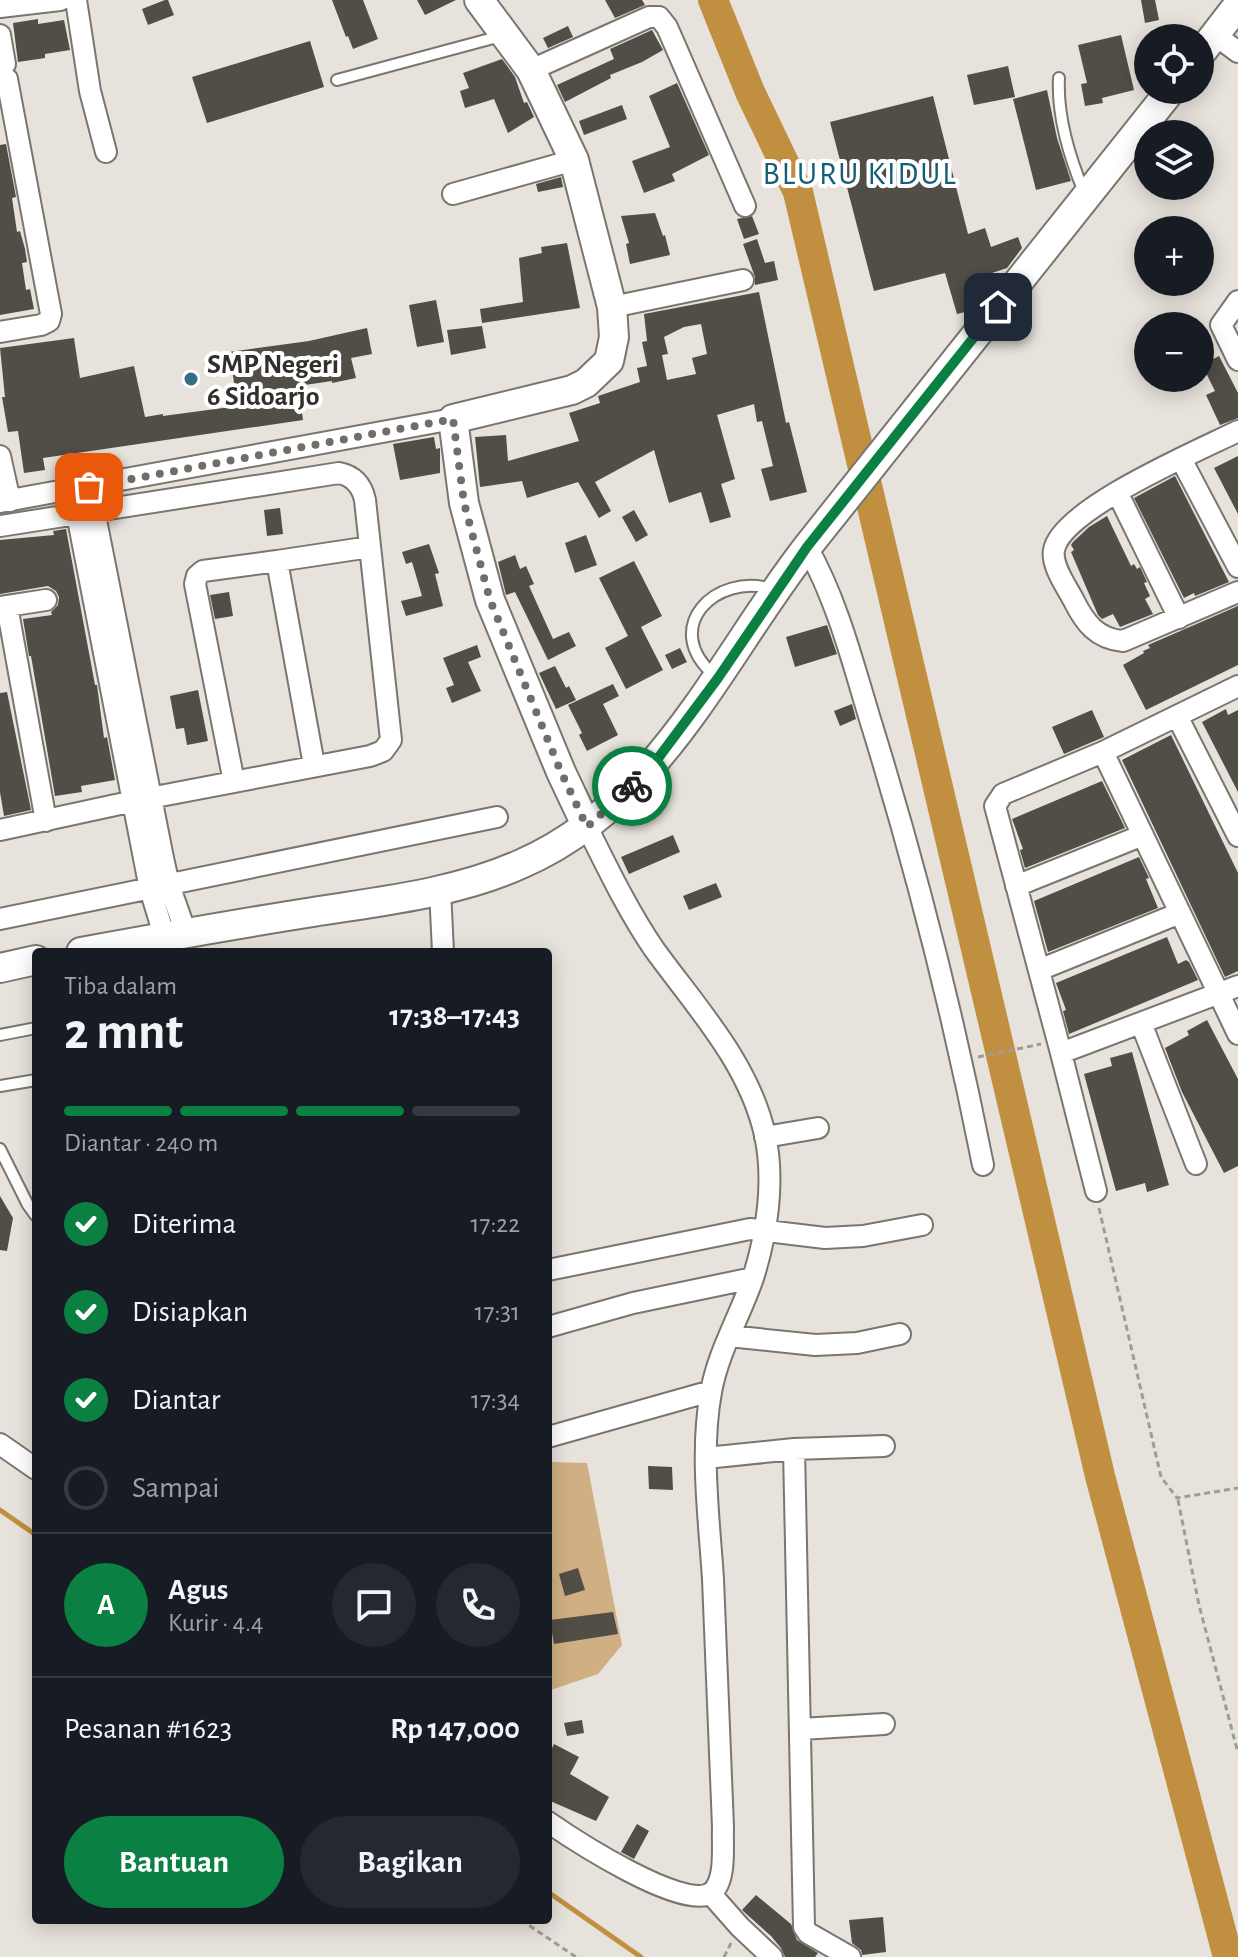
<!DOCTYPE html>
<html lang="id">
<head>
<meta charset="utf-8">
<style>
  :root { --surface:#171b24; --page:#242831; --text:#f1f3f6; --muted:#9ea1a6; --line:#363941; --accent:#0b8043 }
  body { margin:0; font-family:"Alegreya Sans",sans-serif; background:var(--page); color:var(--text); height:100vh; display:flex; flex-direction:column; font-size:30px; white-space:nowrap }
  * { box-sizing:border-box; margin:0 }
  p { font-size:26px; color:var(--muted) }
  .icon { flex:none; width:44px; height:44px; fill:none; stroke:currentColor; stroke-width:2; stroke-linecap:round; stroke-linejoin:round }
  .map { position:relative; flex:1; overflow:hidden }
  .drawer { position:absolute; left:32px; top:948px; width:520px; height:976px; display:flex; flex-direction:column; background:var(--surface); border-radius:8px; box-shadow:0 4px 20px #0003 }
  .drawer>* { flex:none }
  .tools { position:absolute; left:1134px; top:24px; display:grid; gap:16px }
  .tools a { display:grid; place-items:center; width:80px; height:80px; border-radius:50%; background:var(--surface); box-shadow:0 4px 20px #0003; font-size:40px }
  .pin { position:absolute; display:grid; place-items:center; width:68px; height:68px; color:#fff; margin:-34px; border-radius:16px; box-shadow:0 4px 12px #0006 }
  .courier { position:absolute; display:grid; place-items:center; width:80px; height:80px; margin:-40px; border:6px solid #0b8043; border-radius:50%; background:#fff; color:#222; box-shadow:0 2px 10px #0007 }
  .overview em { font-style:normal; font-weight:600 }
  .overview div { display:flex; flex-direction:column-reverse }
  .overview { display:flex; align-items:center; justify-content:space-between; height:136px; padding:0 32px }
  h1 { font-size:52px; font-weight:600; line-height:60px }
  .bar { display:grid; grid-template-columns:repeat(4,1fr); gap:12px 8px; align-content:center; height:96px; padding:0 32px }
  .bar i { height:10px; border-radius:6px; background:var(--line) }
  .bar .on { background:var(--accent) }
  .bar p { grid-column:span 4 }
  .line { display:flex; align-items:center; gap:20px; padding:0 32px; border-top:2px solid var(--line) }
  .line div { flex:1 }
  .round { display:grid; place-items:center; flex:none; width:84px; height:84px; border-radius:42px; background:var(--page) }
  ol { padding:0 32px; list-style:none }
  li { display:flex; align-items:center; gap:24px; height:88px }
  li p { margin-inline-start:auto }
  li .icon { padding:8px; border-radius:50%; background:var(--accent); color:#fff; stroke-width:4 }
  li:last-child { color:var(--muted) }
  li i { width:44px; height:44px; border:4px solid var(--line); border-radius:50% }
  .button { display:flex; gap:16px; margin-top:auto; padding:16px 32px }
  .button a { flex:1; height:92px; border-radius:48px; background:var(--accent); color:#fff; font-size:32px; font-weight:600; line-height:92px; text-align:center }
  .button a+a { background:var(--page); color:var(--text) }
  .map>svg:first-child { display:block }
  .green { fill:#d0b082 }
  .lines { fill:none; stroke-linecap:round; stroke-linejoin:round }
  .stream { stroke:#c09040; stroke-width:5 }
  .river { stroke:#c09040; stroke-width:30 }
  .building { fill:#514d47; fill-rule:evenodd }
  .lane-casing { stroke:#7a756e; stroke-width:14 }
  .street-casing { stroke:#7a756e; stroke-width:24 }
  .secondary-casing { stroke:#7a756e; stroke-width:32 }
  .path { stroke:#9f9c96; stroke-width:3; stroke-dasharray:6 4; stroke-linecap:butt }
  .lane { stroke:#fff; stroke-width:10 }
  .street { stroke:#fff; stroke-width:20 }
  .secondary { stroke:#fff; stroke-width:28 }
  .done { stroke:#716e69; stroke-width:8; stroke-dasharray:0 14.4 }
  .route { stroke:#0b8043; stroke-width:10 }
  .poi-dot { fill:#336e86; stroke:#fff; stroke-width:3 }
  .labels { text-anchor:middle; stroke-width:8; stroke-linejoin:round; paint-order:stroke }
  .poi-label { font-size:28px; font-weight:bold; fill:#312f2c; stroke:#fff; text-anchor:start }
  .quarter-label { font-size:32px; letter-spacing:2px; fill:#145e78; stroke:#fff }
</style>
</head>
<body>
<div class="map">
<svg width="1238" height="1957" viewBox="0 0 1238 1957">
  <rect width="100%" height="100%" fill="#e7e2db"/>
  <!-- green -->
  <path class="green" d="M548,1462l39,1 35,182 -24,29 -50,17z"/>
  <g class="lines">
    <!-- stream -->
    <path class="stream" d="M0,1510l36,25
      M548,1892l93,65"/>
    <!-- river -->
    <path class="river" d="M713,0l37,92 48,100 302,1284 128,481"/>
  </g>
  <!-- building -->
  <path class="building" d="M165,0h3l6,15 -26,10 -6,-16z
    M332,0h31l15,39 -25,10 -5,-13 -2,1z
    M417,0h39l-31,15z
    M605,0h37l3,5 -30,13z
    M1141,0h14l4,20 -14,3z
    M38,19v5l26,-4 6,30 -25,4v4l-27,4 -5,-39z
    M568,26l5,11 -25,11 -5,-10z
    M652,30l11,20 -21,12 -32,13 1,3 -46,24 -8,-17 57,-26 -4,-10z
    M1121,35l13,55 -32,8 1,5 -18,3 -4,-22 6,-1 -9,-38z
    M310,41l14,46 -117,36 -15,-46z
    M502,59l13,18 9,26 3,-1 7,15 -26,16 -14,-34 -29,9 -5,-17 9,-3 -6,-15z
    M1008,66l7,31 -41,8 -7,-30z
    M677,83l32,72 -37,19 3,7 -31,12 -12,-32 38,-14 -21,-51z
    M1047,90l10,48 14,43 -35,9 -23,-91z
    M933,96l35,138 17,-6 6,19 27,-10 4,11 -15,20 -30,10 5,20 -9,12 -16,4 -12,-41 -71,18 -44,-169z
    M622,105l5,14 -43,16 -5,-14z
    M6,144l10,53 -4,1 5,34 3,-1 5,18 2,13 -5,1 4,27 4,-1 4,20 -34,6v-170z
    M561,177l2,10 -25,5 -2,-8z
    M655,213l8,23 2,-1 5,20 -40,9 -4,-20 3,-1 -8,-27z
    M752,216l7,18 -15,5 -7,-20z
    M757,239l8,24 9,-2 4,19 -23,5v-8l-12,-33z
    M567,243l13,65 -98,15 -2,-14 43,-7 -4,-44 23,-5 -1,-6z
    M759,292l27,131 3,-1 18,70 -37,9 -9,-32 12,-3 -11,-45 -5,1 -3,-18 -37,11 18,64 -14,5 10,33 -21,6 -9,-31 -32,11 -15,-53 -59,32 16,29 -12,7 -21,-36 -51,16 -5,-17 -42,6 -5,-50 31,-2 2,26 71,-20 -10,-28 31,-10 -2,-7 42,-14 -3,-14 10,-2 -5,-24 5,-1 -3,-27zM701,324l6,30 -15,4 4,16 -29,6 -5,-25 6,-1 -4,-17 20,-10z
    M436,300l8,42 -27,5 -8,-42z
    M482,326l4,22 -35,7 -4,-25z
    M367,328l5,26 -21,4 5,20 -24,5v-2l-34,5 5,34 -260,38 2,12 -21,3 -6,-42 -10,1 -6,-35h3l-5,-49 74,-10 6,40 54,-12 11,51 18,-3v2l75,-10 -9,-54 80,-11z
    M1219,356l19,37v25l-18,7 -14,-30 9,-4 -13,-26z
    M434,437l2,12 4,-1v25l-40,7 -7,-36z
    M1238,456v58l-24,-46z
    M1175,476l54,106 -34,14 -1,-3 -10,5 -50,-100z
    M280,508l3,26 -16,2 -3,-26z
    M634,510l14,25 -12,7 -14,-25z
    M1107,516l24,50 3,-2 3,5 3,-2 7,15 -3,1 6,13 -5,3 8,15 -33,13 -7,-13 -11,5 -4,-4 -27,-63 3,-2 -3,-5 2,-3 16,-15z
    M66,529l29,156h2l7,53 3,-1 8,43 -34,6 1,6 -27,4 -24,-140h-2l-6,-37 29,-4 -1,-3 7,-7 1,-8 -3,-6 -8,-5 -48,8v-54l54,-5 -1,-4z
    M586,535l11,30 -22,8 -10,-30z
    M429,544l10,29 -4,1 8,32 -37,10 -5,-15 21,-5 -10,-34 -6,2 -4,-12z
    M515,555l5,14 6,-3 8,18 -5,2 24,53 16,-7 7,14 -28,14 -33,-68 -9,3 -8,-33z
    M634,561l28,55 -21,11 22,43 -37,19 -21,-41 23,-12 -29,-58z
    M229,592l4,24 -18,3 -5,-24z
    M1238,606v59l-92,45 -23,-45 21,-12 -1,-2 7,-3 -2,-3z
    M827,625l10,29 -42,13 -9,-30z
    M477,645l4,12 -13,5 13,29 -29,12 -6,-15 8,-3 -11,-27z
    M680,648l7,14 -15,7 -7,-14z
    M555,666l11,22 3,-2 7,14 -20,9 -17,-36z
    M613,684l6,12 -16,8 15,31 -31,16 -8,-16 3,-2 -14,-28z
    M198,690l10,51 -21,4 -3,-17 -8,1 -6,-33z
    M7,692l24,118 -27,6 -4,-24v-99z
    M852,704l4,15 -16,7 -6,-15z
    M1226,709l2,6 10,-5v82l-36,-70z
    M1092,710l12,27 -40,17 -12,-27z
    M1171,735l67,138v98l-13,6 -103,-217z
    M1102,781l23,47 -100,40 -5,-18 3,-1 -11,-30z
    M673,835l7,17 -51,22 -8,-17z
    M1139,857l10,21 -3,1 12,29 -110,44 -14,-51z
    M716,883l6,14 -33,13 -6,-14z
    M1167,937l11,27 8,-4 3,2 9,18 -129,54 -6,-23 3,-1 -10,-27z
    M1207,1020l31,59v87l-14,7 -42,-81 -17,-44 24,-13 -2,-4z
    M1132,1052l37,133 -22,7 -2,-9 -29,8 -32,-117 28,-8 -2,-8z
    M0,1196l13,22 -6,33 -7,-1z
    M648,1466l24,1 1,23 -24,-1z
    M578,1568l7,22 -20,6 -6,-22z
    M613,1612l5,22 -64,10 -4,-24z
    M582,1720l2,13 -17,3 -3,-13z
    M554,1744l25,13 -9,17 39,23 -13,24 -48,-21v-44z
    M637,1824l12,7 -15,28 -13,-7z
    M756,1895l35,29 6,16 21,13 -3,4h-30l-4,-9 -10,-12 -29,-26z
    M883,1917l3,35 -24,3 -1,-5 -9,-7 -3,-23z"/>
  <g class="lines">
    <defs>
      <path id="lane" d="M1059,78c-2,38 10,78 25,114
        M337,80l164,-44
        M714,675c-54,-47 1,-103 58,-86
        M0,1035l36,-7
        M0,1086l36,-6
        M0,1149l28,56 8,11"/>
      <path id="street" d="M76,0l14,91 16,61
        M0,7l60,-7
        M0,35l5,29
        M1215,35l23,17
        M531,70l118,-53h10l8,10 78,179
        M453,194l121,-34
        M1238,301l-17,24 17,35
        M612,307l131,-27
        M0,332l41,-7 8,-4 2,-7 -44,-235
        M1238,431c-38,19 -177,78 -184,119 -3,16 13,37 20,51 11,22 23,38 49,40l115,-49
        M0,456l10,45
        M1181,459l57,108
        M1117,492l62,126
        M0,502l453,-83
        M94,510l69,348 6,27 17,48
        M77,514l73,375 15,49
        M0,526l339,-53c15,3 23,13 26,27l26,240 -8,11 -13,5 -236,45 -134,29
        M807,547c32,57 47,121 66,182 44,143 81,289 110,436
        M277,561l93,-14
        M7,606l39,215
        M0,607l46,-7
        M1238,686l-135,66 -100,42 -8,12 66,247 177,-67
        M1177,716l61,120
        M1103,752l135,282
        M234,782l-39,-198 2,-8 6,-5 74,-10 37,204
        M1016,886l127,-51
        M440,889l3,63
        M0,919l497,-102
        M1039,970l141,-57
        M1141,1023l55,141
        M1061,1053l35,138
        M765,1137l53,-9
        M548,1270l202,-41 75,9 38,-2 59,-11
        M548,1327l85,-24 120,-25
        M729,1336l86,9 42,-2 43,-9
        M548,1437l163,-46
        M0,1444l36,25
        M794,1449l10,478 4,6 42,24
        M706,1458l88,-9 90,-3
        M801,1729l83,-5
        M548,1822c26,18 135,89 163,71 16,-12 11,-48 12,-66 -4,-83 -6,-166 -10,-248 -4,-61 -13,-127 -2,-187 7,-40 29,-76 42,-114 14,-44 22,-97 12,-143 -16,-72 -69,-128 -111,-186 -26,-38 -46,-80 -67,-122
        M710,1893l30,34 32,30"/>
      <path id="secondary" d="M479,0l52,70 43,90 38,147 2,30 -5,24 -23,22 -14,7 -119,29 11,84 26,97 71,172 26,55
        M1200,54l38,-49
        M81,952c77,-14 155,-28 232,-40 69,-11 144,-19 208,-48 140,-61 199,-205 287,-318 120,-153 241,-305 363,-456
        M0,968l36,-8"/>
    </defs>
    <!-- lane casing -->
    <use href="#lane" class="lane-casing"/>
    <!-- street casing -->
    <use href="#street" class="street-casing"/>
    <!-- secondary casing -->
    <use href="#secondary" class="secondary-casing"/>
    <!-- path -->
    <path class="path" d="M978,1057l63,-13
      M1099,1208l62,269 16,21 61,-10
      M1178,1500l21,105 39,148
      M521,1920l55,37
      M724,1957l7,-14"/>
    <!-- lane -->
    <use href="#lane" class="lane"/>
    <!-- street -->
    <use href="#street" class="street"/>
    <!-- secondary -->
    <use href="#secondary" class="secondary"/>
  </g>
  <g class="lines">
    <!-- done -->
    <path class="done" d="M89,487l364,-68 11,84 26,97 71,172 26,55 45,-41"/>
    <!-- route -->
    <path class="route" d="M632,786l24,-25 62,-83 89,-131 191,-240"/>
  </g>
  <!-- markers -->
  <circle class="poi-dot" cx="191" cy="379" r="8"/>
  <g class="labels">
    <!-- poi labels -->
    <g class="poi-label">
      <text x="207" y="373">SMP Negeri<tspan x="207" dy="32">6 Sidoarjo</tspan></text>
    </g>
    <!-- quarter labels -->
    <g class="quarter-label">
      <text x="860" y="184">BLURU KIDUL</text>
    </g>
  </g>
</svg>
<div class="tools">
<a><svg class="icon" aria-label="locate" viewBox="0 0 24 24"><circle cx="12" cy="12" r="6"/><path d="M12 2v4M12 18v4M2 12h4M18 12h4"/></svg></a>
<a><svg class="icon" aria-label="layers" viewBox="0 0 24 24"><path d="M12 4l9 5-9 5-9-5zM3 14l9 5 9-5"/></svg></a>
<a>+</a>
<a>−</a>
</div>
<div class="pin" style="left:89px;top:487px;background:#ea580c"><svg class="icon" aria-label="bag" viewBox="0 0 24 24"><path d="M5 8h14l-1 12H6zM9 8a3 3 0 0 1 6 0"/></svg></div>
<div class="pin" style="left:998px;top:307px;background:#1f2937"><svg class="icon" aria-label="home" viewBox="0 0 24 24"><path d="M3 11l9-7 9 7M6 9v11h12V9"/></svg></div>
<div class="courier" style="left:632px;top:786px"><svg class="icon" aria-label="bike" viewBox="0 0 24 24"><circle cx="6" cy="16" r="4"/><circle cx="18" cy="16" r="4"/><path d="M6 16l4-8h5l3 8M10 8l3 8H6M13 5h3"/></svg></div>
<section class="drawer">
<div class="overview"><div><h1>2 mnt</h1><p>Tiba dalam</p></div><em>17:38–17:43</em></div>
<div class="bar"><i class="on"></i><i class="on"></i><i class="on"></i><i></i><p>Diantar · 240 m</p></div>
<ol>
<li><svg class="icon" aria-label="check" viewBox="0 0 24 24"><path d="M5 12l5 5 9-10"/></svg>Diterima<p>17:22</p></li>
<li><svg class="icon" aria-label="check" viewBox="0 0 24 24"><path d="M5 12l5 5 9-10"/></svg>Disiapkan<p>17:31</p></li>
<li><svg class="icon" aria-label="check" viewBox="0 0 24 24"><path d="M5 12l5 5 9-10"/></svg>Diantar<p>17:34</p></li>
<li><i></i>Sampai</li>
</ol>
<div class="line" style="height:144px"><b class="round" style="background:var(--accent);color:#fff">A</b><div><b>Agus</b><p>Kurir · 4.4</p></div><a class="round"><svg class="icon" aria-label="chat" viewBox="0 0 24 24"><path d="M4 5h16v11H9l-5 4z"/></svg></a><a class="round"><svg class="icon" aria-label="phone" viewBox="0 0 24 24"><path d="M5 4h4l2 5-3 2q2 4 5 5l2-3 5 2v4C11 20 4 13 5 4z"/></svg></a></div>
<div class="line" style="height:104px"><div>Pesanan #1623</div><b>Rp 147,000</b></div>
<div class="button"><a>Bantuan</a><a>Bagikan</a></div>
</section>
</div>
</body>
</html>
